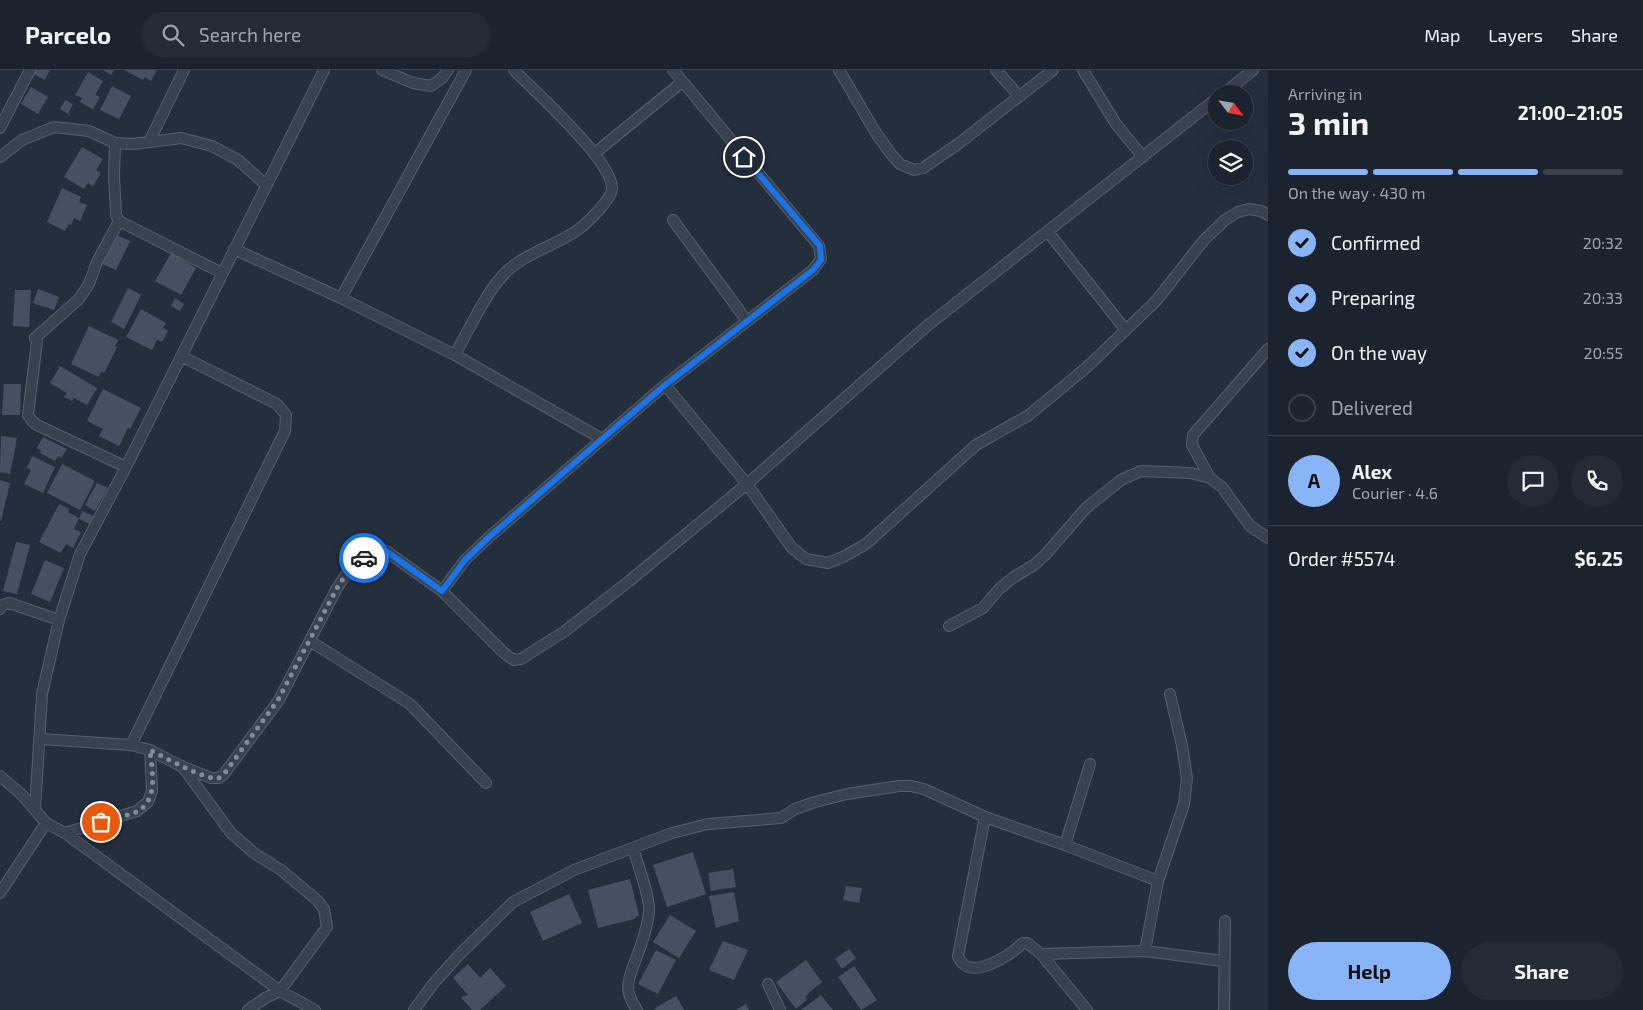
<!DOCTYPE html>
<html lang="en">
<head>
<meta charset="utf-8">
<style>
  :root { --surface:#1b232e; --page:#242b36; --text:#f1f3f6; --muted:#a0a4aa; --line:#39404a; --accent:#8ab4f8 }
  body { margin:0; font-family:"Exo 2",sans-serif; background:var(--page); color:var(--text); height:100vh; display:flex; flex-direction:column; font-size:19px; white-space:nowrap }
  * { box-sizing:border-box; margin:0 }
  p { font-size:16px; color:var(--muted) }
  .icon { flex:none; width:28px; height:28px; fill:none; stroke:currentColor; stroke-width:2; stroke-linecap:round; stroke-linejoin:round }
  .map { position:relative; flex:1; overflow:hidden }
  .sheet { display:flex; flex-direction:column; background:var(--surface); width:375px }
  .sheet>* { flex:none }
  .needle { width:32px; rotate:121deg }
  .tools { position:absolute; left:1208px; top:15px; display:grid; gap:10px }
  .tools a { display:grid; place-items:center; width:45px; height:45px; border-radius:50%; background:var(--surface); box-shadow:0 5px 20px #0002,0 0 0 1px var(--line); font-size:25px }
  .pin { position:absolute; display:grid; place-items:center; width:42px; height:42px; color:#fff; margin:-21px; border:2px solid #fff; border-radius:50%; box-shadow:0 1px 5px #0007 }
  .courier { position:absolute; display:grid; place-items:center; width:50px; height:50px; margin:-25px; border:4px solid #1a73e8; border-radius:50%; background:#fff; color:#222; box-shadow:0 1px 6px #0007 }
  .overview em { font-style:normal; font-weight:700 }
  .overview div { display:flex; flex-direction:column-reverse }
  .overview { display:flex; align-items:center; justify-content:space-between; height:85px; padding:0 20px }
  h1 { font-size:32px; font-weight:700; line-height:38px }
  .bar { display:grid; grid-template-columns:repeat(4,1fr); gap:8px 5px; align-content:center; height:60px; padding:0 20px }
  .bar i { height:6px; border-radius:4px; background:var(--line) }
  .bar .active { background:var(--accent) }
  .bar p { grid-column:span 4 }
  .line { display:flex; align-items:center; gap:12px; padding:0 20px; border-top:1px solid var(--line) }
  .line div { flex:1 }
  .round { display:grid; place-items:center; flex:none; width:52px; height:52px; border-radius:26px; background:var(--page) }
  ol { padding:0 20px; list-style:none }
  li { display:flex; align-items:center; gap:15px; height:55px }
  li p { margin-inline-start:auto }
  li .icon { padding:5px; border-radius:50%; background:var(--accent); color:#111; stroke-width:4 }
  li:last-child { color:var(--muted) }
  li i { width:28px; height:28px; border:2px solid var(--line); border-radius:50% }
  .button { display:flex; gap:10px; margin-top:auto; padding:10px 20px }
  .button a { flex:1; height:58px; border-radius:30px; background:var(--accent); color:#111; font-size:20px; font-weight:700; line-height:58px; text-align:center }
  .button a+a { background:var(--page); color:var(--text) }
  header { display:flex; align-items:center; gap:30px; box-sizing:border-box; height:70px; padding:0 25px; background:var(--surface); border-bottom:1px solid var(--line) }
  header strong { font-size:24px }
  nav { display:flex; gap:28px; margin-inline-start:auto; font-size:18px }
  .search { width:350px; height:45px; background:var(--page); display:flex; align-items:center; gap:12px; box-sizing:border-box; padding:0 18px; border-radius:28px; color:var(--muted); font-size:19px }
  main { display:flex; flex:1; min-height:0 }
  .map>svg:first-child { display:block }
  .building { fill:#455162 }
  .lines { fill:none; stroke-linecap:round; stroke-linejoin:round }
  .street-casing { stroke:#565f6c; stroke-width:12 }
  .street { stroke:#38414e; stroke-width:10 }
  .done { stroke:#828b98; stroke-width:5; stroke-dasharray:0 9 }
  .route { stroke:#1a73e8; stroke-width:6 }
</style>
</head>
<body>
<header>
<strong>Parcelo</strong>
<div class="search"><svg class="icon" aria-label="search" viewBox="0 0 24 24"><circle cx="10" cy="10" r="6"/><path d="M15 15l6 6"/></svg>Search here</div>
<nav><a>Map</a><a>Layers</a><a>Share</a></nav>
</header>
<main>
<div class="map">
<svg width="1268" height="940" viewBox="0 0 1268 940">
  <rect width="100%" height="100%" fill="#242f3e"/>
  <!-- building -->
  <path class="building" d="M35,0h15l-5,10 -12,-6z
    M103,0h11l-3,5z
    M124,0h33l-6,11 -6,-4 -2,3z
    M88,2l15,9 -8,14 5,2 -7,12 -13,-7 2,-4 -7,-3z
    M112,16l19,10 -12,23 -19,-9z
    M31,17l17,10 -10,17 -17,-10z
    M65,30l8,4 -5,10 -8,-5z
    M82,77l21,12 -7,11 5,3 -8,13 -5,-3 -4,6 -20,-12z
    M62,118l19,9 -2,5 8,3 -7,16 -6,-3 -3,7 -2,-1 -4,7 -18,-9z
    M114,164l16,7 -14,29 -16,-7z
    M171,183l25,15 -15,27 -26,-14z
    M128,218l13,7 -17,34 -13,-7z
    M38,219l21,8 -5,13 -21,-7z
    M15,220h16l-2,37 -16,-1z
    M175,228l9,6 -4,7 -9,-5z
    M141,239l25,14 -3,5 5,3 -6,11 -5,-2 -5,10 -26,-13z
    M89,256l29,14 -3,6 2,1 -13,26 -3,-1 -2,5 -28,-13z
    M60,296l37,22 -10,17 -13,-7 -2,3 -8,-4 3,-4 -17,-10z
    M4,314h17l-1,31h-18z
    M103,319l38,19 -11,21 -2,-1 -9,18 -20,-10 4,-7 -16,-8z
    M1,366l16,2 -7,36 -10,-2z
    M43,367l24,12 -6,9 -3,-2 -3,5 -15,-8 1,-2 -4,-3z
    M32,386l23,11 -12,26 -19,-9 7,-14 -4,-2z
    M62,394l33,17 -15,29 -33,-17z
    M0,410l10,3 -9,38h-1z
    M97,413l11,5 -13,23 -10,-6z
    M59,434l10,5 -1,3 11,6 -5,11 7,3 -8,16 -7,-4 -5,9 -22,-11z
    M82,441l12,5 -4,8 -11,-5z
    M16,472l14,3 -13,49 -14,-3z
    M45,490l19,8 -14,34 -19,-8z
    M693,782l13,42 -39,13 -14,-42z
    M733,799l3,18 -25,4 -3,-18z
    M630,809l9,36 -5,4 -36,9 -10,-38z
    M846,816l16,2 -3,15 -16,-3z
    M734,822l5,29 -23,7 -7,-32z
    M569,824l13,29 -39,18 -13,-29z
    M670,845l26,16 -17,27 -26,-16z
    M723,871l25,9 -14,30 -25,-10z
    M849,879l7,9 -14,11 -7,-10z
    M656,880l20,10 -18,34 -20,-10z
    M806,890l16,22 -11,9 -5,5 1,4 -11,9 -20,-27z
    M468,894l12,14 10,-10 16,18 -26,24h-8l-11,-13 7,-2 -15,-17z
    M854,896l23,34 -16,10 -23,-33z
    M821,925l12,15h-32z
    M676,926l8,14h-28l-1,-2z
    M746,934l3,6h-13z"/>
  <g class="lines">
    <defs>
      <path id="street" d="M382,0l31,13 18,3 11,-8 6,-8
        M839,0l37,63 15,21 9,10 14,6 9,-2 35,-24 95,-74
        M996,0l23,26
        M1083,0l33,54 27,33
        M1223,24l30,-24
        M0,58l30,-58
        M149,72l35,-72
        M115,73l-1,33 2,39 3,6 103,52
        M595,83l87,-71
        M0,87l22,-17 32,-13 35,4 26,12 18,1 48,-6 31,8 26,14 28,25
        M673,150l74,101
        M119,151l-22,41 -8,22 -10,15 -44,39 2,3 -9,74 4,6 5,4 89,42
        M1048,162l77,97
        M234,179l107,49 114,57 147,84
        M341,228l125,-228
        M455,285c13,-24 31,-62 49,-81 20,-21 52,-28 75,-45 9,-7 33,-30 33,-41 0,-28 -77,-96 -98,-118
        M665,315l82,99 45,64 14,11 22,4 15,-6 23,-13 110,-99 53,-30 58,-48 69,-66 48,-61 21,-20 13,-8 11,-3 12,2 7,4
        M1210,408l-18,-33 1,-10 75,-86
        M442,521l23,-31 23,-22 177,-153 148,-115 8,-11 -2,-13 -146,-176
        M0,539l3,-4 6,-2 50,17
        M949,556l34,-18 16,-19 15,-12 20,-12 11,-10 41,-47 35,-28 20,-9 50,2 19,5 12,9 28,39 18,12
        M310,571l100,63 76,79
        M41,669l90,6 19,5 31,16 30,12h8l5,-4 55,-74 58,-112 12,-18 16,-13 12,-8 9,2 56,40 62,62 10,7 7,-1 44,-28 63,-49 119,-98 181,-159 288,-226
        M131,675l154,-314 1,-16 -9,-11 -96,-48
        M182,696l49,67 23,20 27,17 36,30 7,9 3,18 -47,64 -15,7 -17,12
        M0,706l22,19 13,15
        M985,747l-27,139c10,28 52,-1 65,-13h4l14,11 46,56
        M65,763l72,-22 11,-9 4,-11 -2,-41
        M1065,775l25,-81
        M633,778c4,15 17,48 16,63 -1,13 -7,33 -12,45 -8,22 -15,33 0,54
        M0,823l46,-70
        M1145,881l13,-70 26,-77 3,-26 -5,-32 -12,-52
        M1041,884l104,-3 78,10
        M768,914l12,26
        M315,940l-35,-19 -215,-158 -19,-10 -11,-13 7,-116 17,-74 21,-66 46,-87 198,-397
        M414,940l19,-26 26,-29 54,-53 61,-32 98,-37 36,-9 73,-6 14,-9 20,-7 32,-8 52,-8h12l13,3 61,28 80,28 93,36
        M1224,940l1,-89"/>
    </defs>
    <!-- street casing -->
    <use href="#street" class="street-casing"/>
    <!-- street -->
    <use href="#street" class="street"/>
  </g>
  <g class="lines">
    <!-- done -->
    <path class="done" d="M101,752c11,-3 24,-6 35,-10 23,-11 16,-41 14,-62 12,6 57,31 68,28 2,0 4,-2 6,-4l54,-74 59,-112 12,-18 15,-12"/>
    <!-- route -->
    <path class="route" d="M364,488l13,-9 9,2 56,40 23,-31 23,-22 114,-99 63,-54 148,-115 8,-10 -1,-14 -76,-89"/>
  </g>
</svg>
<div class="tools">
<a><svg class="needle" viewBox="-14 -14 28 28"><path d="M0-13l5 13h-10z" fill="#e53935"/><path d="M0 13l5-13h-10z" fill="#a0a4aa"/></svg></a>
<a><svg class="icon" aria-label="layers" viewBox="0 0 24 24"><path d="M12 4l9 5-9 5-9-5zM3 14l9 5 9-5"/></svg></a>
</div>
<div class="pin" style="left:101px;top:752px;background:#ea580c"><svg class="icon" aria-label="bag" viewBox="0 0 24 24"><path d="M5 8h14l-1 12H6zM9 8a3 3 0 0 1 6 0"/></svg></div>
<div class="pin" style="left:744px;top:87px;background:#1f2937"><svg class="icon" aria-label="home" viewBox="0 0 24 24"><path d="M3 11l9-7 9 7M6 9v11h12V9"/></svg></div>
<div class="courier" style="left:364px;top:488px"><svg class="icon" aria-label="car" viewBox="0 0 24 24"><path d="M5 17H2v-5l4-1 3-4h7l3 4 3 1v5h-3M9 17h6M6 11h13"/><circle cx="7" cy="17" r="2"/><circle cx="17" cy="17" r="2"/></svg></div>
</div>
<section class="sheet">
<div class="overview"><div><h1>3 min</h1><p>Arriving in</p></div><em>21:00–21:05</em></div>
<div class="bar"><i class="active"></i><i class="active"></i><i class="active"></i><i></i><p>On the way · 430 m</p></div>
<ol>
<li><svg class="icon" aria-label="check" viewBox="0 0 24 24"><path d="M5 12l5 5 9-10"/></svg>Confirmed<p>20:32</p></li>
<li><svg class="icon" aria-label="check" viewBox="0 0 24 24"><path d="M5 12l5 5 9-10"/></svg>Preparing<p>20:33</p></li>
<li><svg class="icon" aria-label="check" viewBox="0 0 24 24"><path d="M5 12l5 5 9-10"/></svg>On the way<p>20:55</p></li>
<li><i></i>Delivered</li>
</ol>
<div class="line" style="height:90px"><b class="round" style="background:var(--accent);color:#111">A</b><div><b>Alex</b><p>Courier · 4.6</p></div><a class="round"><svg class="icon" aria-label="chat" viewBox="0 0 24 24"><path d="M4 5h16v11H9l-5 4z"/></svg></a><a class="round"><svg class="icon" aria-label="phone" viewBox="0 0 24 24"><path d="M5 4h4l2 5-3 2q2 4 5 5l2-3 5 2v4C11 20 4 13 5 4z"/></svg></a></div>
<div class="line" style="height:65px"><div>Order #5574</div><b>$6.25</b></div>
<div class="button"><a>Help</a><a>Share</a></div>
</section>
</main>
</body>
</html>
